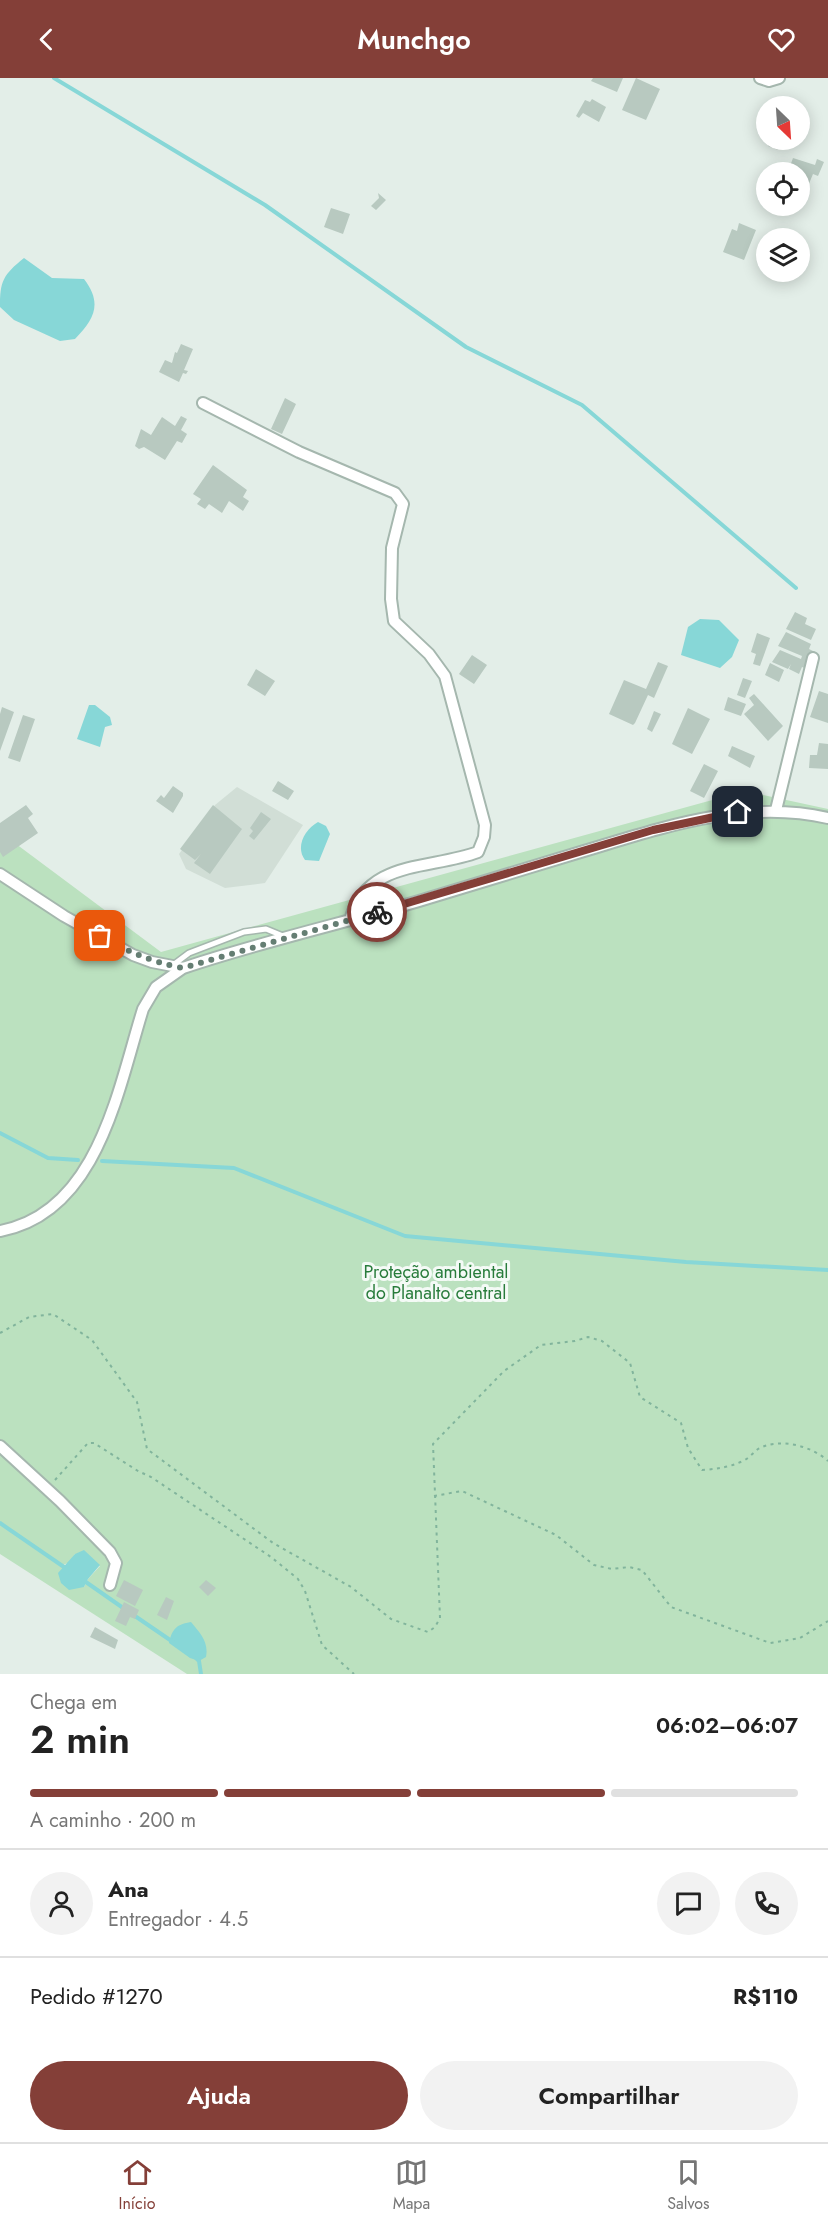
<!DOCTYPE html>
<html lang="pt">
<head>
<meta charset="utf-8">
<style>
  :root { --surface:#fff; --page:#f2f2f2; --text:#222; --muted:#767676; --line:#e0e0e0; --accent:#843f38 }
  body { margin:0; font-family:Jost,sans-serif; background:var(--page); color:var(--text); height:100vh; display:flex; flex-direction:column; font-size:22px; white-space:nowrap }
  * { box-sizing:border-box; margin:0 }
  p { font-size:20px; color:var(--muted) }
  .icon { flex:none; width:33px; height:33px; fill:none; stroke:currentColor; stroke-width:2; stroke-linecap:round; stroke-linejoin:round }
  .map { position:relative; height:1596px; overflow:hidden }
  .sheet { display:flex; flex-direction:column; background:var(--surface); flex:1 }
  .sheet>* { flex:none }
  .needle { width:39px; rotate:155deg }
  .tools { position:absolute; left:756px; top:18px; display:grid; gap:12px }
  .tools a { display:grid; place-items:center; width:54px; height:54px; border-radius:50%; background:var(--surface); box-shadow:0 3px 15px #0003; font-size:30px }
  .pin { position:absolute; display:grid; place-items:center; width:51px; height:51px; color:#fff; margin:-26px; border-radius:12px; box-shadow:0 3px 9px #0006 }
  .courier { position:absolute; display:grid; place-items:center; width:60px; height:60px; margin:-30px; border:4px solid #843f38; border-radius:50%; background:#fff; color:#222; box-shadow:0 2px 8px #0007 }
  .headline em { font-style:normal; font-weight:600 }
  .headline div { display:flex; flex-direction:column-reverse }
  .headline { display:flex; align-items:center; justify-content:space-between; height:102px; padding:0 30px }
  h1 { font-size:39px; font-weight:600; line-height:45px }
  .bar { display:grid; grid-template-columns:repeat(4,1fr); gap:9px 6px; align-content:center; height:72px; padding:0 30px }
  .bar i { height:8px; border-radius:4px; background:var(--line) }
  .bar .active { background:var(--accent) }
  .bar p { grid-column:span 4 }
  .line { display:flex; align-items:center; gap:15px; padding:0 30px; border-top:2px solid var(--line) }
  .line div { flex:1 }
  .round { display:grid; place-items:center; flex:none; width:63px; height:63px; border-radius:32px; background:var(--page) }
  .cta { display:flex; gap:12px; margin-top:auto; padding:12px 30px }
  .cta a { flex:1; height:69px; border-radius:36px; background:var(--accent); color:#fff; font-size:24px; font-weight:600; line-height:69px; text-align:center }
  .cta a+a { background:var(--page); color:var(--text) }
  header { display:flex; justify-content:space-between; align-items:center; height:78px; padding:0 30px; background:var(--accent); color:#fff; font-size:27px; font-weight:600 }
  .tabs { display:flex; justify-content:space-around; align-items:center; height:84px; border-top:2px solid var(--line); background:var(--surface); font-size:16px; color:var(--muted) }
  .tabs a { display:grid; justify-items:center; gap:3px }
  .tabs .active { color:var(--accent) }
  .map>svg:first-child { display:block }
  .built { fill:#d1ded6 }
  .green { fill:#bbe1bf; fill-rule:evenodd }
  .water { fill:#87d7d7 }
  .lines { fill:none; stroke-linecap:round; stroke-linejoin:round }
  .stream { stroke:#87d7d7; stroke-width:4 }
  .building { fill:#b8c9c0 }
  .lane-casing { stroke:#a5b7ae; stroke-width:8 }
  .street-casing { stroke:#a5b7ae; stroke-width:14 }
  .path { stroke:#81b49c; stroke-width:2; stroke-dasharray:3 4.5; stroke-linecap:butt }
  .lane { stroke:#fff; stroke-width:5 }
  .street { stroke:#fff; stroke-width:10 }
  .done { stroke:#657e73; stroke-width:6; stroke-dasharray:0 10.8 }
  .route { stroke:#843f38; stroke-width:8 }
  .labels { text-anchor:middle; stroke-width:6; stroke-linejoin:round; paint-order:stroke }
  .park-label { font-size:18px; fill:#287c3b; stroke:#f4faf6 }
</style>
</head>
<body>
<header><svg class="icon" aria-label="back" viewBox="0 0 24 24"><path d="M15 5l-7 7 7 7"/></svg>Munchgo<svg class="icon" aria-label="heart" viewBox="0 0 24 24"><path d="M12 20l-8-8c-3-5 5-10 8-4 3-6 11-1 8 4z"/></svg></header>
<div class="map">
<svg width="828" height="1596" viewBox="0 0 828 1596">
  <rect width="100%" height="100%" fill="#e3eee8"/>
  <!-- built -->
  <path class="built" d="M237,709l66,38 -38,58 -40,5 -39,-19 -7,-15 36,-49z"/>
  <!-- green -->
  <path class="green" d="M745,713l83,18v865h-641l-187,-120v-722l161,120zM75,1476l25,12 -12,13 -4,8 -21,-22 7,-3z"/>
  <!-- water -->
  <path class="water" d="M24,180l28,20 32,1c19,25 10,40 -9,60l-15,2 -46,-21 -14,-13c0,-26 3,-32 24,-49z
    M700,541l19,1 20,20 -7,17 -12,11 -39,-13 7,-28z
    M89,627h6l15,12 2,8 -7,2 -5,20 -23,-8z
    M318,744l8,4 4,8 -11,27 -14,-1c-10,-13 0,-31 13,-38z
    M84,1472l16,15 -12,14 -4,8 -15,3 -8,-7 -3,-10 17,-19z
    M191,1544c9,11 18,20 15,35l-7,4 -9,-3 -21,-15c3,-14 8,-19 22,-21z"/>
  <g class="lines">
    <!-- stream -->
    <path class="stream" d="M54,0l211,127 201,142 116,58 214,183
      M0,1055l48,25 30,2
      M102,1083l132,7 171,68 281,26 142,8
      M0,1445l64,44
      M83,1502l43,30
      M132,1536l41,28
      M196,1580l3,3 2,13"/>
  </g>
  <!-- building -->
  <path class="building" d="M593,0h30l-6,14 -26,-11z
    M636,0l24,11 -14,31 -24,-10z
    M592,21l14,8 -7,15 -16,-9 -4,5 -3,-2 9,-16 5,2z
    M771,62h12l-5,10 -10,-4z
    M793,80l22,7 2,-6 7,3 -6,14 -5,-2 -5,12 -8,-3v-11h-7l-4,-3z
    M378,115l8,7 -10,10 -5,-4 8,-8z
    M331,130l19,6 -7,20 -19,-7z
    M739,145l17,7 -12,30 -21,-8 9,-23 5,2z
    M181,266l12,5 -9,21 4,1 -2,3 -3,-1 -4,9 -20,-10 6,-12 7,3 3,-11 2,1z
    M285,320l11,6 -14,30 -11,-5z
    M181,338l6,3 -6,11 6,4 -5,9 -5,-2 -12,19 -21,-13 -5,2 -4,-3 6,-17 10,6 11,-18 13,9z
    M213,387l34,25 -4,7 6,4 -6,10 -14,-10 -7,12 -13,-9 -4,5 -8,-5 4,-5 -8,-5z
    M795,534l12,6 -2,6 11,5 -5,11 -25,-11z
    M786,554l25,12 -2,5 8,4 -10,16 -5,-2 -3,7 -10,-5 2,-5 -3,5 -16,-7 8,-12 21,9 1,-3 -24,-10z
    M757,555l13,5 -10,28 -7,-2 3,-10 -5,-2z
    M472,577l15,10 -13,19 -15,-10z
    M658,584l10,4 -14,32 -6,-3 -13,28 -2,2 -24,-11 15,-34 22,9z
    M770,585l14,7 -5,12 -14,-7z
    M256,591l19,12 -10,15 -18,-11z
    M743,600l9,3 -7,17 -8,-3z
    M819,613l9,3v29l-18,-6z
    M754,616l29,32 -15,15 -24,-27 10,-9 -5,-7z
    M728,619l18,7 -5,12 -17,-6z
    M2,629l12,5 -14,39v-37z
    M688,630l22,11 -18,35 -20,-10z
    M654,633l7,3 -9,18 -5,-3z
    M23,637l12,4 -15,43 -12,-4z
    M819,665l9,1v25l-19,-1 1,-13h7z
    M732,668l23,10 -5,12 -22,-12z
    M704,686l14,7 -14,27 -14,-7z
    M278,703l16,10 -6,9 -16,-9z
    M173,708l10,7v3l-10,17 -17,-12 5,-6 3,3z
    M26,727l7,9 -5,4 10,15 -35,24 -3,-5v-29z
    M213,727l29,24 -32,45 -16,-11 7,-9 -6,6 -15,-11z
    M261,734l10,7 -17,21 -5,-4 4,-5 -3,-3z
    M124,1502l19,10 -8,16 -19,-10z
    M206,1502l10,8 -8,8 -9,-9z
    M166,1519l8,4 -7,19 -10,-5z
    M124,1524l15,8 -4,9 -5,-2 -4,9 -11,-5z
    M95,1549l23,13 -3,9 -25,-12z"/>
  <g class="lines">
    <defs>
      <path id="lane" d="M173,887l16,-12 55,-21 22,-3 17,7"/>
      <path id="street" d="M760,0l9,3 10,-3
        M203,325l96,49 96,41 8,11 -11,44 -1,51 3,22 35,33 16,22 40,149 -1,12 -6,15c-48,18 -111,7 -128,68
        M776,732l37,-152
        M0,796l64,42 69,39 19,7 31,6
        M0,1153c98,-18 118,-142 143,-222l13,-22 27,-19c77,-26 157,-44 236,-67 55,-17 110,-33 165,-50 80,-24 160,-52 244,-33
        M0,1368l60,55 50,51 6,11 -6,22"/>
    </defs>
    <!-- lane casing -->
    <use href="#lane" class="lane-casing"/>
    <!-- street casing -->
    <use href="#street" class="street-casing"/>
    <!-- path -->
    <path class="path" d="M0,1255l29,-16 24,-3 39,26 45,62 10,47 126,94 78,44 40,32 37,13 7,-5 5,-9 -7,-174 71,-73 37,-26 34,-4 13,-4 14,4 28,22 10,34 41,26 7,25 14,22c15,-1 28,-3 41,-9 6,-3 10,-8 15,-12 21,-12 54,-3 70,12
      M55,1402l33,-37h6l44,28 13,6 120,80 27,22 7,12 17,54 32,29
      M434,1418l28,-5 94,44 38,30 18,4 17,-2 13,3 29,37 99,36 30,-5 28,-17"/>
    <!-- lane -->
    <use href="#lane" class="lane"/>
    <!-- street -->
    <use href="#street" class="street"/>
  </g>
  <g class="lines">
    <!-- done -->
    <path class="done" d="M100,858c27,15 51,26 83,32l194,-56"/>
    <!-- route -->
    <path class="route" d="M377,834l276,-82 85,-18"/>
  </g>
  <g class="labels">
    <!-- park labels -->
    <g class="park-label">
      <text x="436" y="1200">Proteção ambiental<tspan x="436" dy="21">do Planalto central</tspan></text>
    </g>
  </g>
</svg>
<div class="tools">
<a><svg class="needle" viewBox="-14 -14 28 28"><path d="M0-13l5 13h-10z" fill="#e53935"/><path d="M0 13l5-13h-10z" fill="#767676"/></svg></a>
<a><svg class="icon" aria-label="locate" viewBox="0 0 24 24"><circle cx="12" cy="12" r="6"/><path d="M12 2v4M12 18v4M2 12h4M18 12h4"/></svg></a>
<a><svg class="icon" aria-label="layers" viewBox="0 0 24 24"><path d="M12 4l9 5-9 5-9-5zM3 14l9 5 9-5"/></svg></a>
</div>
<div class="pin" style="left:100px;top:858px;background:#ea580c"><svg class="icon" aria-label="bag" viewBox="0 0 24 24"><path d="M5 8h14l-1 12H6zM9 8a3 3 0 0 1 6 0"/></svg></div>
<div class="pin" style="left:738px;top:734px;background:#1f2937"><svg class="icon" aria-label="home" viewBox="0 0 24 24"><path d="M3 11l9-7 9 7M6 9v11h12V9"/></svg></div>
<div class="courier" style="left:377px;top:834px"><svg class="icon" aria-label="bike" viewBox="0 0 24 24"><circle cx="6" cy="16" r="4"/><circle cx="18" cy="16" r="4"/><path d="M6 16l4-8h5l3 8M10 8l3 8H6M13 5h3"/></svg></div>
</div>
<section class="sheet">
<div class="headline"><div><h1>2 min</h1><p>Chega em</p></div><em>06:02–06:07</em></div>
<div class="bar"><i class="active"></i><i class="active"></i><i class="active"></i><i></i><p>A caminho · 200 m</p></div>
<div class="line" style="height:108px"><a class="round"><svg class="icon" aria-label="person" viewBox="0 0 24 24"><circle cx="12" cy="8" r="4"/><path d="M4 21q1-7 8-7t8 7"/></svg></a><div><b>Ana</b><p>Entregador · 4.5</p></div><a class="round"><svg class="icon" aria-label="chat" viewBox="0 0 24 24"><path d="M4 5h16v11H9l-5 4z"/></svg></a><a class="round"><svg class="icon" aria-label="phone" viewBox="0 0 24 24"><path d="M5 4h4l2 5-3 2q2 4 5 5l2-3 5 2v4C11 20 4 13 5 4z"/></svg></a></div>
<div class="line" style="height:78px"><div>Pedido #1270</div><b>R$110</b></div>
<div class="cta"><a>Ajuda</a><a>Compartilhar</a></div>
</section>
<nav class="tabs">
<a class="active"><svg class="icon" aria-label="home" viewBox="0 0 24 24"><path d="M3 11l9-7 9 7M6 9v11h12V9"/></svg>Início</a>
<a><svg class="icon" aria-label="map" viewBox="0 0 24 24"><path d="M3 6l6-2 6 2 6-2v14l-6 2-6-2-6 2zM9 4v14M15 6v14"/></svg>Mapa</a>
<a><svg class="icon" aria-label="saved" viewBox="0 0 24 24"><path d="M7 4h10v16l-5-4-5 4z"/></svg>Salvos</a>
</nav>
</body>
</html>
